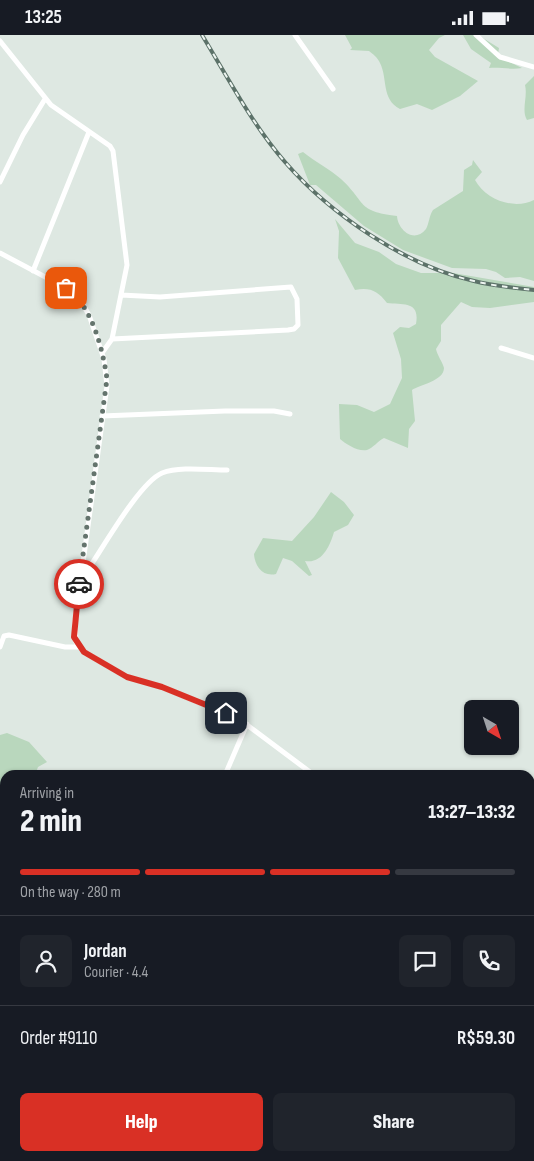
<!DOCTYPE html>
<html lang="en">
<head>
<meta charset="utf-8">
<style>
  :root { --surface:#171b24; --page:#20242c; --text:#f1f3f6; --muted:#9ea1a6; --line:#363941; --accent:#d93025 }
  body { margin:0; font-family:"Sofia Sans Condensed",sans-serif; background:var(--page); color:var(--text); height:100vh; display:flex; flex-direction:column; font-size:19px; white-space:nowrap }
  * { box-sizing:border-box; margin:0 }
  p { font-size:16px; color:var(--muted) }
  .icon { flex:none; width:28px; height:28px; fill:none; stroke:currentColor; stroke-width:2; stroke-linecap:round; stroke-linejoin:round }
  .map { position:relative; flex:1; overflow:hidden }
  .panel { position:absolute; left:0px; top:735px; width:535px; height:391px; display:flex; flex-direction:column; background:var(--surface); border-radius:15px 15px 0 0; box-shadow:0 1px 4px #0004 }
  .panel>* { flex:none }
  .needle { width:32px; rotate:141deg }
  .tools { position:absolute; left:464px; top:665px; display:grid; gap:10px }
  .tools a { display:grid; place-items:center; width:55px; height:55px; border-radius:8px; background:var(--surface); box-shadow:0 1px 4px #0004; font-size:25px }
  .pin { position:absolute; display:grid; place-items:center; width:42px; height:42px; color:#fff; margin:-21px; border-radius:10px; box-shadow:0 2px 8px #0006 }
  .courier { position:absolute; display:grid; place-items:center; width:50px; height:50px; margin:-25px; border:4px solid #d93025; border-radius:50%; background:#fff; color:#222; box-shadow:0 1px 6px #0007 }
  .overview em { font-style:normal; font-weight:800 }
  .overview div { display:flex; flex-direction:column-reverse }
  .overview { display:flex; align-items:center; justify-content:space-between; height:85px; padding:0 20px }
  h1 { font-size:32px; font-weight:800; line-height:38px }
  .bar { display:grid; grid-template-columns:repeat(4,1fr); gap:8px 5px; align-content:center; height:60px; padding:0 20px }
  .bar i { height:6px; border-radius:4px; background:var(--line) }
  .bar .on { background:var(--accent) }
  .bar p { grid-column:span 4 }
  .line { display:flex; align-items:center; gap:12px; padding:0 20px; border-top:1px solid var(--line) }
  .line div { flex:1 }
  .round { display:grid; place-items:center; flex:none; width:52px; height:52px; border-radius:8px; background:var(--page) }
  .primary-button { display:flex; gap:10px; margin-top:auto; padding:10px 20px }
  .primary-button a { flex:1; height:58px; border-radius:8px; background:var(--accent); color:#fff; font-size:20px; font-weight:800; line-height:58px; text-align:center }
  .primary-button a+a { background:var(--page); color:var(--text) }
  .status { display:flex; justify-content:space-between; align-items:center; height:35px; padding:0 25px; background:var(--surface); direction:ltr }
  .status svg { height:14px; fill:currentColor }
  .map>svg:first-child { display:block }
  .green { fill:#b9d7bd }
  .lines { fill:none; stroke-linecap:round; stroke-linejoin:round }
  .street { stroke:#fff; stroke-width:5 }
  .rail-casing { stroke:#5c7269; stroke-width:4 }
  .rail { stroke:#eef5f1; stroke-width:2; stroke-dasharray:5.5; stroke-linecap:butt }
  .done { stroke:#64746d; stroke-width:5; stroke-dasharray:0 9 }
  .route { stroke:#d93025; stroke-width:6 }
</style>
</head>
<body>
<div class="status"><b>13:25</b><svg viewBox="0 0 49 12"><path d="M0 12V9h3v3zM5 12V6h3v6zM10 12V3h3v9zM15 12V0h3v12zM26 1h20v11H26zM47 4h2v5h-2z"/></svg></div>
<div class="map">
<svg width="534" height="1126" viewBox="0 0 534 1126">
  <rect width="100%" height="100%" fill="#dee8e2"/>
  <!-- green -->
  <path class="green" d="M345,0h100l-6,3 -10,12 6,7 43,24 -18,15 -28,14 -15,-6 -17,5c-19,-10 -12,-30 -20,-46 -2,-5 -7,-9 -11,-12l-19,-1 2,-2z
    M463,0h15l21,13 -1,6 5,5 19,9c-11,2 -21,-1 -33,0l2,-5 -20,-14z
    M534,41v42l-7,2c-6,-10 1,-23 -2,-35z
    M303,117c12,10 27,17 38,27 26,24 15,32 56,37 1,14 17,28 29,13 3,-5 3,-13 7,-19l30,-19 1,-21 8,-5 1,-5 9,12 -7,8c11,20 39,30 59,20v81l-14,-4 -15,1 -9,-6 -10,-3 -34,-1 -49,-18 -39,-24 -48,-41h-6l-12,-31z
    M335,184l20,24 24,9 17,12 25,9h32l81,14v15l-44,6 -18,-1 -11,-5 -20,23v16l-5,8c1,6 7,14 8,19 0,13 -25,17 -32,22l3,31 -6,8 -1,19 -24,-10c-6,3 -11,10 -17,12 -9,2 -21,-6 -27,-11l-1,-35 18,1 17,7 16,-8 12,-26 -1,-19 -8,-26 7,-6 9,1 7,-4c4,-23 -12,-19 -29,-21 -9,-12 -17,-16 -32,-13l-17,-32 1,-27z
    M331,457l13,10 10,13 -6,10 -14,7c-4,14 -12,32 -29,29l7,14 -3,1 -17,-15 -9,-3 -7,16c-13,3 -21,-7 -22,-20l9,-16 29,3 22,-24z
    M7,698l22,9 18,20 -9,5 -3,8h-30v62l-5,1v-103z"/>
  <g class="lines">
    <!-- street -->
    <path class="street" d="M295,0l38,54
      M476,0l24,22 34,10
      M0,6l51,64 59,41 3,5 14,114 -15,74 -10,14
      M0,147l23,-47 22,-36
      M0,218l66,35 13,10 10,17 15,44 3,27 -32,236 1,20 8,10 43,25 35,10 77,32 75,56
      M33,236l56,-139
      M112,304l176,-9 6,-1 4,-4 -1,-26 -6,-12 -131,10 -39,-2
      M501,313l33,10
      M102,381l123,-5h49l16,3
      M81,539l6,-3c16,-23 52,-88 75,-98 18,-7 46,-3 65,-3
      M0,612l4,-11 5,-1 56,12h14
      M225,740l22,-51
      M530,787h4
      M530,847l4,11
      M0,883l5,-2
      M530,893h4
      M530,976l4,-3
      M0,1063l5,7
      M36,1121l4,5
      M181,1121l4,5
      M280,1126l5,-5"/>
    <defs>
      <path id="rail" d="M202,0c26,43 50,89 83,127 45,52 121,104 189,119 20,5 40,7 60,9"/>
    </defs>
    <!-- rail casing -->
    <use href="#rail" class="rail-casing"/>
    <!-- rail -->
    <use href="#rail" class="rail"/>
  </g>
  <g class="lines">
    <!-- done -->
    <path class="done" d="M66,253c26,17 37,62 41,91l-28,205"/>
    <!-- route -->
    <path class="route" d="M79,549l-5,53 10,15 43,25 35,10 64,26"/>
  </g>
</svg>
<div class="tools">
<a><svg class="needle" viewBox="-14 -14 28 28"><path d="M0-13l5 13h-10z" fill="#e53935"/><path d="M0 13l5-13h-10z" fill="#9ea1a6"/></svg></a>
</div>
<div class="pin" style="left:66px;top:253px;background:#ea580c"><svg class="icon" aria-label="bag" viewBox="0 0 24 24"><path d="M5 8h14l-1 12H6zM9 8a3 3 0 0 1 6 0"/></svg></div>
<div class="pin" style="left:226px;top:678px;background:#1f2937"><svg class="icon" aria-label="home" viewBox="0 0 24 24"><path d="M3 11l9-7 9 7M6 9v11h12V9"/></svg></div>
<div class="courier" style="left:79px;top:549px"><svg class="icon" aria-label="car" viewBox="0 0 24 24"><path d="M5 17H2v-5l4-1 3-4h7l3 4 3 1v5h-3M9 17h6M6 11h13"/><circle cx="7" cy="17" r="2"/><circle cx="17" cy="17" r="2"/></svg></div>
<section class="panel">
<div class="overview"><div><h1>2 min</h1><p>Arriving in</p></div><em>13:27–13:32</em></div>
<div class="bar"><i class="on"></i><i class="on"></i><i class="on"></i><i></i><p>On the way · 280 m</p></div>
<div class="line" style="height:90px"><a class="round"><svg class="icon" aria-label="person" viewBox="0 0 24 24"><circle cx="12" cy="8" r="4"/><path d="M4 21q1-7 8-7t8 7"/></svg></a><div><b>Jordan</b><p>Courier · 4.4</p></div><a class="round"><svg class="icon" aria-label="chat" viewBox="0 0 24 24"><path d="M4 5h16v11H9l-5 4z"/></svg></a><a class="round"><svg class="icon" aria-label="phone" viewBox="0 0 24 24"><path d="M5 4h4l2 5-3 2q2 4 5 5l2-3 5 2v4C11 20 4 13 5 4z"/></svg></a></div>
<div class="line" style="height:65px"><div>Order #9110</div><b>R$59.30</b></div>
<div class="primary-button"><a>Help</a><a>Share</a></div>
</section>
</div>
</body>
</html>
